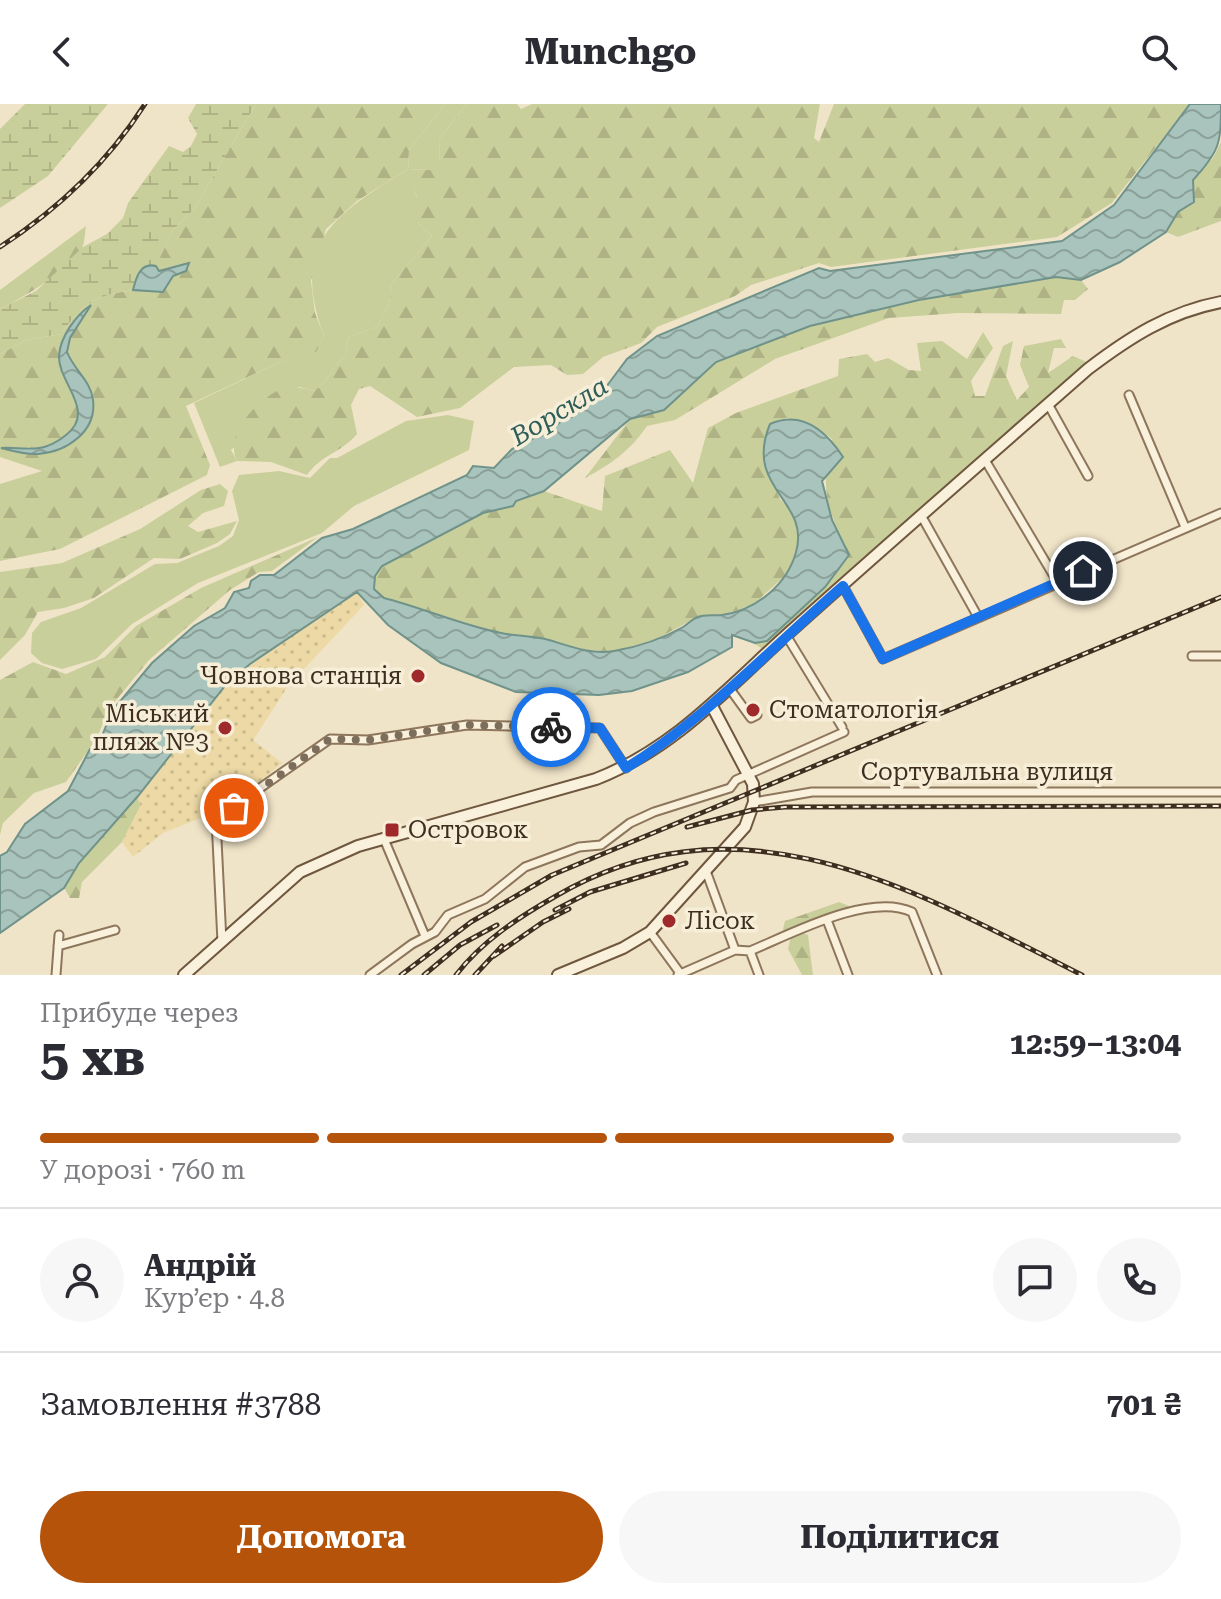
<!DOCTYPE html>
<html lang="uk">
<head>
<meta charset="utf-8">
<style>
  :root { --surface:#fff; --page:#f7f7f7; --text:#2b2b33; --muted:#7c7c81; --line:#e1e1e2; --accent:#b45309 }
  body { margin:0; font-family:"Roboto Serif",serif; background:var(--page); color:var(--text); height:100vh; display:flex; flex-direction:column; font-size:30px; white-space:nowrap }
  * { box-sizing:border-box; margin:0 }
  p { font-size:26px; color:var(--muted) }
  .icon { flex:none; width:44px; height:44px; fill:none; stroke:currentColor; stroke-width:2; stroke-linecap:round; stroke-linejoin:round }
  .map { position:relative; height:871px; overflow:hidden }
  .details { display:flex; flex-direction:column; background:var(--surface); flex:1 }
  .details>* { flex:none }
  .pin { position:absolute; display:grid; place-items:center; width:68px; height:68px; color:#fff; margin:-34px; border:4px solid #fff; border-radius:50%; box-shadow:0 2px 8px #0007 }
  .courier { position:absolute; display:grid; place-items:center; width:80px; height:80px; margin:-40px; border:6px solid #1a73e8; border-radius:50%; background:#fff; color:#222; box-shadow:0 2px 10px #0007 }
  .head em { font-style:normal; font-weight:700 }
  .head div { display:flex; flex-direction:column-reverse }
  .head { display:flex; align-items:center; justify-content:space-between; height:136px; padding:0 40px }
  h1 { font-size:52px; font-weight:700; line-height:60px }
  .bar { display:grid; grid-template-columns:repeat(4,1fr); gap:12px 8px; align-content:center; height:96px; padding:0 40px }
  .bar i { height:10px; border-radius:6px; background:var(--line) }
  .bar .active { background:var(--accent) }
  .bar p { grid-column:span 4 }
  .line { display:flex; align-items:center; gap:20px; padding:0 40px; border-top:2px solid var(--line) }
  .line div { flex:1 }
  .round { display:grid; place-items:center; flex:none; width:84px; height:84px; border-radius:42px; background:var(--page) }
  .action { display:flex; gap:16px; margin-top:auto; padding:16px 40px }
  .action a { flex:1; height:92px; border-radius:48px; background:var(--accent); color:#fff; font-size:32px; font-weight:700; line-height:92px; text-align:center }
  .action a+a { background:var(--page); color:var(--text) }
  header { display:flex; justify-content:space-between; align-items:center; height:104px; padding:0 40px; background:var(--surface); font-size:36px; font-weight:700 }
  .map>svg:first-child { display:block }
  .grass { fill:#c9cf9b }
  .forest { fill:url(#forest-firs) }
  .wetland { fill:url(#wetland-marsh) }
  .sand { fill:url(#sand-dots) }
  .water { fill:url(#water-waves); stroke:#6f938a; stroke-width:2 }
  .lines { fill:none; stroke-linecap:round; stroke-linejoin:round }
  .street-casing { stroke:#8d765c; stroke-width:11 }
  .secondary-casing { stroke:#6f573f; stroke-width:14 }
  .street { stroke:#faf1dc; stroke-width:7 }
  .secondary { stroke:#faf1dc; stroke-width:10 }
  .rail-casing { stroke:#3d2e20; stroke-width:5 }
  .rail { stroke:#f7eed8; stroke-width:2; stroke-dasharray:6; stroke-linecap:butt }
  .done { stroke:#7c6e5b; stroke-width:8; stroke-dasharray:0 14.4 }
  .route { stroke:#1a73e8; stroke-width:10 }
  .poi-dot { fill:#9e2a2b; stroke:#f7eed8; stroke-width:3 }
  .labels { text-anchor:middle; stroke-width:7; stroke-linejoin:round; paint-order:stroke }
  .poi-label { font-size:24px; fill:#3d2e20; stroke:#f7eed8; text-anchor:start }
  .street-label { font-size:24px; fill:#3d2e20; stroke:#f7eed8 }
  .water-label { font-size:26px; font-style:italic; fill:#2f5d5a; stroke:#f7eed8 }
</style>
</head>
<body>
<header><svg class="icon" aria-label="back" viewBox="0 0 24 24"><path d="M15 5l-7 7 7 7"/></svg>Munchgo<svg class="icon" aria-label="search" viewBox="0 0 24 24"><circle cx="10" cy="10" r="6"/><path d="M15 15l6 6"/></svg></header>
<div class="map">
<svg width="1221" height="871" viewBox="0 0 1221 871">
  <defs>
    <pattern id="forest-firs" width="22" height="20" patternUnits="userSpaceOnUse" patternTransform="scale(2)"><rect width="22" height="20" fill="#c9cf9b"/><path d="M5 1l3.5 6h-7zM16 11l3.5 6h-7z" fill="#aeb285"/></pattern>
    <pattern id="wetland-marsh" width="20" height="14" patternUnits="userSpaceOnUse" patternTransform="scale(2)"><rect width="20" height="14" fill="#c9cf9b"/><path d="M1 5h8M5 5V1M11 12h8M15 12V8" fill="none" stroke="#aeb285"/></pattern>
    <pattern id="sand-dots" width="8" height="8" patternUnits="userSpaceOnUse" patternTransform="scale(2)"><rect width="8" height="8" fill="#ecd9a5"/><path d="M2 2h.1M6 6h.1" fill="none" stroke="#cbbb8e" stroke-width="1.8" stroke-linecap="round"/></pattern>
    <pattern id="water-waves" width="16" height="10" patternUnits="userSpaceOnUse" patternTransform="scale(2)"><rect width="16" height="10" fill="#a9c4bc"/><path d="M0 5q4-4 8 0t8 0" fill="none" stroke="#8ba098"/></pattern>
  </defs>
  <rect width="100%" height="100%" fill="#f0e4c8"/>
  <!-- grass -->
  <path class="grass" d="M445,0h22l-28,35 1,22 -9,9 -22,-1 8,30v23l15,14 -41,48 -2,20 -12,23 -29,10 -2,17c-12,12 -18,28 -32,37l-15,-4 -68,63 6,11 -17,6 -26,-64 84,-40 38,-12 8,-15c-35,-95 11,-121 84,-167l1,-19z
    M448,311l26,6 -5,29 -115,56 -32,27 -124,50 -66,41 -36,35 -34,10 -20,-6 -11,-10 1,-20 9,-11 40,-14 74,-44 22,-1 42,-17 14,-10 6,-16 -7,-29 7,-16 40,-4 31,7 20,-20h7l69,-37z"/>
  <!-- forest -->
  <path class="forest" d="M256,0h189l-36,46 -1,19 22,1 10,-10 -1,-21 28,-35h50l4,5 11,-5h288l-6,34 5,4 15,-38h356l-78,99 -55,34 -226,30 -12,-4 -68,22 -16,11 -78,31 -16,16 -38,14 -20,17 -16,1 -16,-10 -37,2 -54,41 -43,9 -47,-31 -11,3 -8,16 6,29c-17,20 -34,19 -50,41l-36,-13 -34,-1c-13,-25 17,-58 40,-70 11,-6 26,-3 37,0 14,-9 20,-25 32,-37l2,-17 29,-10 12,-23 2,-20 41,-48 -15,-14v-24l-9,-29 -51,32 -31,28 -15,52 4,32 9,23 -8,16 -38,11 -92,43 24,59 -3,10 -147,74 -60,12v-77l42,-13 -42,-14v-103l26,-14 35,-6c23,-32 33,-38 72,-44l8,-21 15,-4 17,-35 21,-21z
    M1221,38v79l-43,16 -12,-5 12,-20 16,-10 -1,-22 20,-22z
    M86,122c-1,5 -1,14 -3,20 -10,23 -61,52 -83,63v-19z
    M1056,173l25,3 7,9 -13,11h-11l-3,14 -103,-1 -69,5 -114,41 -100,61 -28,6c-16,24 -37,39 -62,52l45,-59 34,-9 52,-48 94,-36 148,-34z
    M983,228l10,16 -22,33 4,15h10l18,-50 10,-5 -7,35 11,24 12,-13 -9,-22 4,-19 37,-7 5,9h-12l-6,25 25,-17 16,7 -326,286 -20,-12 106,-82c-23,-50 -29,-62 -17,-116l-26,-18 -21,-3 -22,40 17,41 18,19 3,14 -12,40 -35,32 -30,11 -25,1 -44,24 -44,12 -47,-5 -14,-6 -51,-8 -115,-35 -10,-9 1,-13 7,-10 101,-53 61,-22 58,20 3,-35 65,-26 23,33 15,-55 28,-15 102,-37 1,-17 28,-5 8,8 13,-4 21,12 12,1 -4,-28 25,-2 25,18z
    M220,380l8,7 -4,15 -21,7 -15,13 10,6 39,-11 -7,13 -13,9 -37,16 -26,-1 -60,40 -30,10 -26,4 -13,23 -25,25v-88l62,-9 78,-34 61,-39z
    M318,433l-46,34 -13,1 -29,18 -81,70 -41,50 -11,28 -31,44 -32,11 -31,30 -3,12v-155l33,-18 33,12 39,-17 31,-31 65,-38z
    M138,692l2,11 -18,35 -40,40 -3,16h-9l-6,-10 15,-25z
    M839,798l10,4 -1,5 -63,21 -2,-3 2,-8z
    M800,828l8,3 5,40h-11l-14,-26 3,-13z"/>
  <!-- wetland -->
  <path class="wetland" d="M25,0h83l-60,72 -48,32v-79z
    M196,0h60l-62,105 -21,21 -17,36 -15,3 -8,21c-39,6 -49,12 -72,44l-35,6 -26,14v-45l36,-18 47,-44 24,-13 16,-16 5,-15 41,-57 14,6 8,-6 6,-12 -9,-16z"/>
  <!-- sand -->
  <path class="sand" d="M357,488l7,13 -76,81 -35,54 29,23 -52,43 -67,27 -30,24 -11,-15 18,-35 -2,-11 87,-110 25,-22z"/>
  <!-- water -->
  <path class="water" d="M1190,0h31c0,39 -1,47 -28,76l1,22 -16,10 -12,20 -46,30 -39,18 -25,-3 -137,23 -109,26 -94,36 -52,48 -34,9 -86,72 -28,10 -3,5 -30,7 -101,53 -7,10 -1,13 10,9c39,10 77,27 117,35 15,3 33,3 48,7 20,6 43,15 65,11 23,-4 48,-12 69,-24 5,-3 9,-8 15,-10 7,-3 16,-1 24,-2 34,-5 65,-30 74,-63 15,-52 -53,-63 -26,-128 32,-14 56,7 73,33l-21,24 10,39 17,35 -24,32 -58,54 -12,2 -23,-8v12l-44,25 -56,19 -33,4 -83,-3 -75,-29 -53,-38 -31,-33 -107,72 -25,22 -87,110 -59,67 -15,25 -64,45v-77l7,-4 18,-28 43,-33 22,-42 10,-8 12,-30 40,-48 42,-37 31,-18 9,-16 15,-4 2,-7 9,-6h14l48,-37 31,-9 114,-54 6,-9 21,2 18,-19 42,-21 34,-33 18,-8 21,-28 30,-23 162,-68 11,3 232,-30 52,-36z
    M189,159l-3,8 -13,5 -10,16 -30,-2c3,-12 7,-28 23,-24l3,5z
    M91,201l-21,33 -3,14c7,18 24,29 26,48 4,32 -27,52 -55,54 -12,1 -25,-3 -37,-6 12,-1 26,2 38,0 9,-1 20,-7 27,-13 31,-24 -8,-52 -7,-79 1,-19 17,-41 32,-51z"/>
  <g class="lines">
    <defs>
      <path id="street" d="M1129,291l56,132
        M1048,300l40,72
        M985,356l73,123
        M922,413l56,100
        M843,482l40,73 338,-146
        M786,531l56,92
        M1192,552h29
        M730,585l21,29 6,-3
        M754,698l58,-10h409
        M384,735l41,97
        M706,767l29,79
        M827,816l21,55
        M650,828l30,41
        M222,838l-6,-123 114,-80 38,1 99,-15 133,3 26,40
        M58,842l57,-16
        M750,847l9,24
        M56,871l3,-40
        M370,871l42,-31 23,-12 13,-17 37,-16 40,-32 54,-20 22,-2 29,-22 24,-11 76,-24 6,-8 108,-48
        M678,871l57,-25 15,1c41,-17 119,-59 162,-39l25,63"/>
      <path id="secondary" d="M184,871l116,-103 58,-26 238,-67c80,-31 134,-94 196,-149 98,-88 197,-174 296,-261 42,-32 81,-57 133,-67
        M558,871l65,-27 27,-16 95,-105 9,-25 -1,-18 -41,-78"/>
    </defs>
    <!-- street casing -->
    <use href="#street" class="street-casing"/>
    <!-- secondary casing -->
    <use href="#secondary" class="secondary-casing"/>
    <!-- street -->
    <use href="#street" class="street"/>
    <!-- secondary -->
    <use href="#secondary" class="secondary"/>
    <defs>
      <path id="rail" d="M0,143c57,-37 108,-85 145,-143
        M687,723l65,-17 33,-3 436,-1
        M555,806l35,-18 96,-29
        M494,852l49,-34 26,-13
        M401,871l70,-53 81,-47 669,-278
        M424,871l36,-30 37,-20
        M456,871c26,-34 63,-58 100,-79 185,-108 358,-6 526,79
        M475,871l27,-29"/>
    </defs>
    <!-- rail casing -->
    <use href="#rail" class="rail-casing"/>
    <!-- rail -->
    <use href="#rail" class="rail"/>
  </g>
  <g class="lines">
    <!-- done -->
    <path class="done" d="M234,704l96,-69 38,1 99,-15 84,2"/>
    <!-- route -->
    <path class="route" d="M551,623l49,1 26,40c81,-50 145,-120 217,-182l40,73 200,-88"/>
  </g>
  <!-- markers -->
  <g class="poi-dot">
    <circle cx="418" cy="572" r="8"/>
    <circle cx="753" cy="606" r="8"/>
    <circle cx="225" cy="624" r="8"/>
    <rect x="384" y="718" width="16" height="16" rx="4"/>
    <circle cx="669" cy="817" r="8"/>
  </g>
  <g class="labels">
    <!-- poi labels -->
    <g class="poi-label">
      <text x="402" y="580" text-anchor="end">Човнова станція</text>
      <text x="769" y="614">Стоматологія</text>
      <text x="209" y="618" text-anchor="end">Міський<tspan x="209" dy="28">пляж №3</tspan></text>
      <text x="408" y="734">Островок</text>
      <text x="685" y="825">Лісок</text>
    </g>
    <!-- street labels -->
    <g class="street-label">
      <text x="987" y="676">Сортувальна вулиця</text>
    </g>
    <!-- water labels -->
    <g class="water-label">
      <text transform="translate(559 307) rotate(-31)" y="9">Ворскла</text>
    </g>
  </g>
</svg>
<div class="pin" style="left:234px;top:704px;background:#ea580c"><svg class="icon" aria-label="bag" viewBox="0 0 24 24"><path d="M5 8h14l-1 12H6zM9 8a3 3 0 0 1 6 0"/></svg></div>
<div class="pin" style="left:1083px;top:467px;background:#1f2937"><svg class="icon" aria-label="home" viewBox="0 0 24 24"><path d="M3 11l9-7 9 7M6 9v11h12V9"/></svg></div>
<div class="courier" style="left:551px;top:623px"><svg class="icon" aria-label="bike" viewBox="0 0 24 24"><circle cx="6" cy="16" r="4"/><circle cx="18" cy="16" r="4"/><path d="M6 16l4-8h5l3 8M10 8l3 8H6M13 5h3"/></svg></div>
</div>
<section class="details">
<div class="head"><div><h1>5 хв</h1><p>Прибуде через</p></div><em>12:59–13:04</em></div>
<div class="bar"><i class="active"></i><i class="active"></i><i class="active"></i><i></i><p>У дорозі · 760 m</p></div>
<div class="line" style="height:144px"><a class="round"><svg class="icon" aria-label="person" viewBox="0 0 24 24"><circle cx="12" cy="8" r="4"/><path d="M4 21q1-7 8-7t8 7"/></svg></a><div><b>Андрій</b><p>Кур’єр · 4.8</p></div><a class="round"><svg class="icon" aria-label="chat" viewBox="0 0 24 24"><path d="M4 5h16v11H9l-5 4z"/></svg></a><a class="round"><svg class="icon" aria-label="phone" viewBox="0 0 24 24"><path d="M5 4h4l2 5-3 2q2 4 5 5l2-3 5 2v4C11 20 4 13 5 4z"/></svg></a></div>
<div class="line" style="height:104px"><div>Замовлення #3788</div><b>701 ₴</b></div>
<div class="action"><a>Допомога</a><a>Поділитися</a></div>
</section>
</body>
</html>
